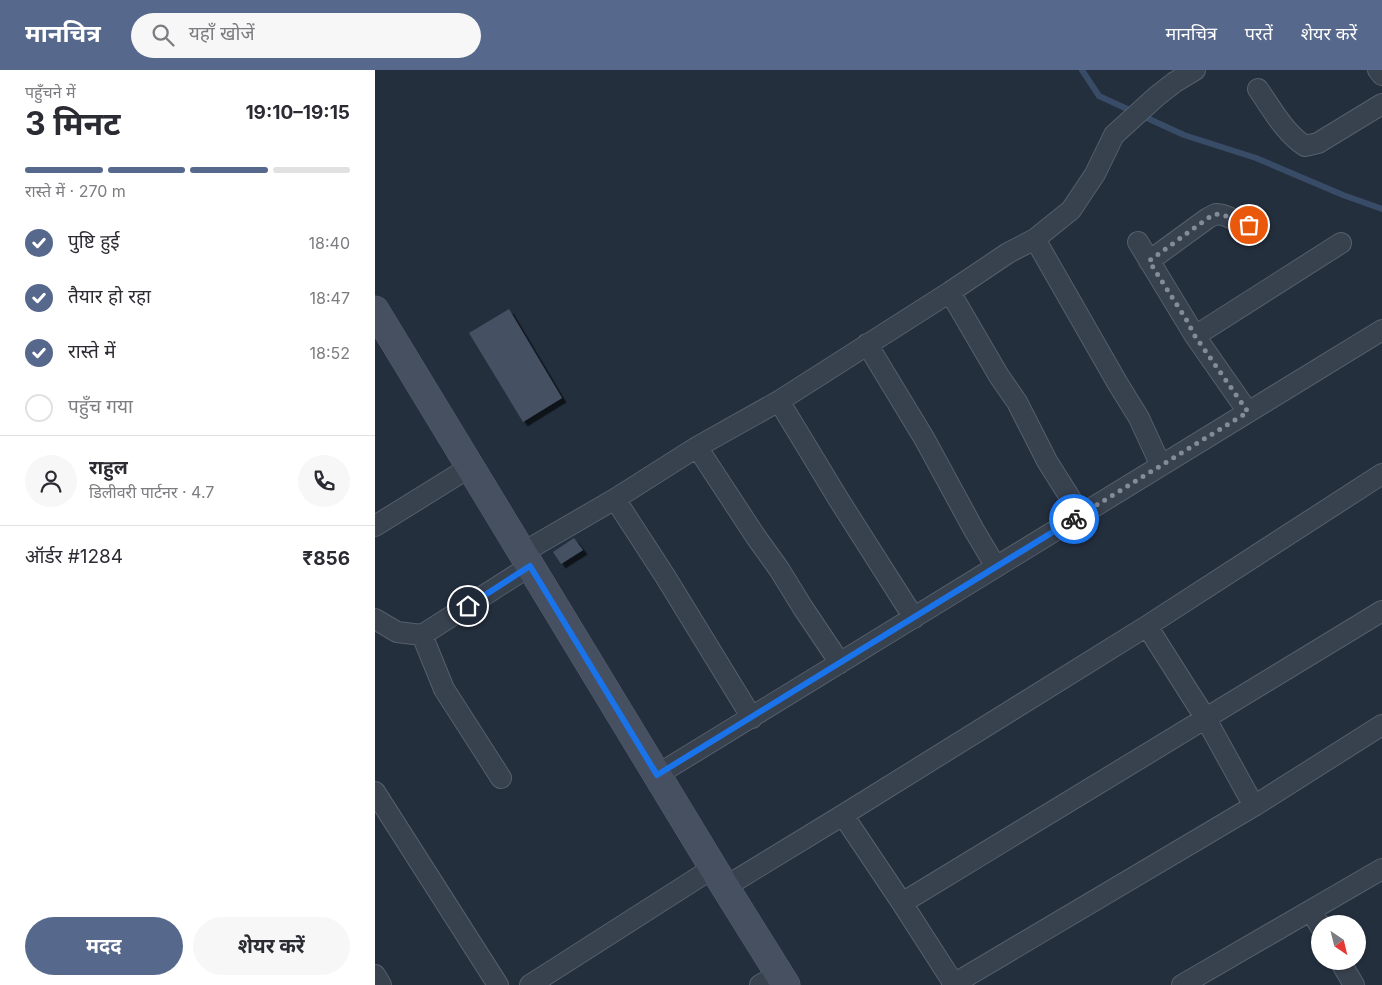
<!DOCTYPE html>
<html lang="hi">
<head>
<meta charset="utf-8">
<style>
  :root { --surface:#fff; --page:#f7f7f7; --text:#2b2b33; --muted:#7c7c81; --line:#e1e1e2; --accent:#56698c }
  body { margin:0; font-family:Inter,"Noto Sans Devanagari",sans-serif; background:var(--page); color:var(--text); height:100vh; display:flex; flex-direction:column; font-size:19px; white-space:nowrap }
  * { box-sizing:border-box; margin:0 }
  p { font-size:16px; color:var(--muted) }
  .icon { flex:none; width:28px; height:28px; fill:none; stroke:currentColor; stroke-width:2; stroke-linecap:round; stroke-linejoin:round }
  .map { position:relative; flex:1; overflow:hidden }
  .details { display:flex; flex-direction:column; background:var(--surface); width:375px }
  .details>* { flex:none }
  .needle { width:32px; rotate:145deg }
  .tools { position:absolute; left:936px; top:845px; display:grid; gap:10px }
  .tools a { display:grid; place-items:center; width:55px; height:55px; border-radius:50%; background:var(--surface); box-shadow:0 1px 4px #0004; font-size:25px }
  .pin { position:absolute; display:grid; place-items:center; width:42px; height:42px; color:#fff; margin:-21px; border:2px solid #fff; border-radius:50%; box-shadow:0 1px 5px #0007 }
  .courier { position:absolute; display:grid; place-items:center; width:50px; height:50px; margin:-25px; border:4px solid #1a73e8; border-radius:50%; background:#fff; color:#222; box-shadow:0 1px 6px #0007 }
  .head em { font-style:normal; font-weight:700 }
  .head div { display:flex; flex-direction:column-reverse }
  .head { display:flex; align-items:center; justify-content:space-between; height:85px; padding:0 25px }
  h1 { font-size:32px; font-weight:700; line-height:38px }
  .bar { display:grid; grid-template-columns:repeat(4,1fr); gap:8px 5px; align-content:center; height:60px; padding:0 25px }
  .bar i { height:6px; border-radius:4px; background:var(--line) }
  .bar .on { background:var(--accent) }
  .bar p { grid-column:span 4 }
  .line { display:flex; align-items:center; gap:12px; padding:0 25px; border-top:1px solid var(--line) }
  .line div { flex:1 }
  .round { display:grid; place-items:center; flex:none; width:52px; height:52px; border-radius:26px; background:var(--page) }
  ol { padding:0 25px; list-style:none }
  li { display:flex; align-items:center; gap:15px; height:55px }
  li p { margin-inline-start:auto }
  li .icon { padding:5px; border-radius:50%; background:var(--accent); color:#fff; stroke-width:4 }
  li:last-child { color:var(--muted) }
  li i { width:28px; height:28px; border:2px solid var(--line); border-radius:50% }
  .cta { display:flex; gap:10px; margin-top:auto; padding:10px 25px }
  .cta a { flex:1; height:58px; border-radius:30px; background:var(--accent); color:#fff; font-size:20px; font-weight:700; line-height:58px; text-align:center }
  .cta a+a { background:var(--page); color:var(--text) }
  header { display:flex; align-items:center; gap:30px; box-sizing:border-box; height:70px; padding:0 25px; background:var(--accent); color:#fff }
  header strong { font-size:24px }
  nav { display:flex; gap:28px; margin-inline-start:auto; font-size:18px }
  .search { width:350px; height:45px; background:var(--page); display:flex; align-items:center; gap:12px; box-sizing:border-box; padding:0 18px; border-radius:28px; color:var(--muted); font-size:19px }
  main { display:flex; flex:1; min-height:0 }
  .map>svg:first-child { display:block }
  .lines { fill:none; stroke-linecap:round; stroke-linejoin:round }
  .stream { stroke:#394c67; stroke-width:6 }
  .building { fill:#455162; filter:url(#shadow) }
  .street-casing { stroke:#565f6c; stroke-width:22 }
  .secondary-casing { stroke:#565f6c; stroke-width:29 }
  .street { stroke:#38414e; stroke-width:20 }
  .secondary { stroke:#465061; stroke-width:28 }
  .done { stroke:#828b98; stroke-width:5; stroke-dasharray:0 9 }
  .route { stroke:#1a73e8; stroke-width:6 }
</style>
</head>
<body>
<header>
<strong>मानचित्र</strong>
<div class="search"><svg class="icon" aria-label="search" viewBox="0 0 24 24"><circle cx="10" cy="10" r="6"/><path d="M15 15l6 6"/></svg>यहाँ खोजें</div>
<nav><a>मानचित्र</a><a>परतें</a><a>शेयर करें</a></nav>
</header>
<main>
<section class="details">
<div class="head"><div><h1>3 मिनट</h1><p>पहुँचने में</p></div><em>19:10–19:15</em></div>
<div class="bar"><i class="on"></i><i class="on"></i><i class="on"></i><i></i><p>रास्ते में · 270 m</p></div>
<ol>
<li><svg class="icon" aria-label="check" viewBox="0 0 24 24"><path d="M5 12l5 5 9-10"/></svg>पुष्टि हुई<p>18:40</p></li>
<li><svg class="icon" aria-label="check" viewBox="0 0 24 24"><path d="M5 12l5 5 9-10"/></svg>तैयार हो रहा<p>18:47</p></li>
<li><svg class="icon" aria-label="check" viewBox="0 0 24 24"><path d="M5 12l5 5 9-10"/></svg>रास्ते में<p>18:52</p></li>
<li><i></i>पहुँच गया</li>
</ol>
<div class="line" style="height:90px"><a class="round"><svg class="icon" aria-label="person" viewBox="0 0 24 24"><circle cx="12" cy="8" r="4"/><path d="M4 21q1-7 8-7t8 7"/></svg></a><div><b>राहुल</b><p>डिलीवरी पार्टनर · 4.7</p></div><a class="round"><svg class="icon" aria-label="phone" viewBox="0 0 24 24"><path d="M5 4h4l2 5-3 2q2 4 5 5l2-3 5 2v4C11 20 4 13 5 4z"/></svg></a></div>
<div class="line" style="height:65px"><div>ऑर्डर #1284</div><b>₹856</b></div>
<div class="cta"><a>मदद</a><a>शेयर करें</a></div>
</section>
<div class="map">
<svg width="1007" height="915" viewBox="0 0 1007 915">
  <defs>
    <filter id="shadow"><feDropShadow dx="4.5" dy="4.5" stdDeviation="0" flood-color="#0009"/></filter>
  </defs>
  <rect width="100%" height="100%" fill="#242f3e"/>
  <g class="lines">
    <!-- stream -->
    <path class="stream" d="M707,0l17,26 85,39 72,23 87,37 39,14"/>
  </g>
  <!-- building -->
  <path class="building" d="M134,239l53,89 -39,24 -54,-89z
    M199,468l9,12 -22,14 -8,-12z"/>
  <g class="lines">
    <defs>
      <path id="street" d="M1003,0l4,5
        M883,19c14,20 26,43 47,57l13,-3 64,-39
        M660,169l83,145 21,34 22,48
        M763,172l57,94 53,76
        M774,191l59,-43 8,-4 7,1 26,10
        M575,222l49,84 18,26 30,59 34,54
        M820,266l146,-93
        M492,274l57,94 50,92 22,37
        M404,331l60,99 75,118
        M322,377l59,90 23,32 24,39 37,55
        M240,429l50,77 87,142
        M0,456l95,-59
        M147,483l93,-54 82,-52 82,-46 171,-109 58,-39 27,-14 36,-29 24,-36 19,-39 43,-39 18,-14 20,-12
        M0,549l22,13 25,3 108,-69
        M772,556l59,93 48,87
        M47,565l22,54 57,89
        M282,705l725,-445
        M0,722l123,193
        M468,745l59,88 52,81
        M350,817l118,-72 304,-189 235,-152
        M527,833l480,-292
        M936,840l9,16
        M965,891l14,24
        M0,905l6,10
        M155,915l183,-117
        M385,915l19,-11
        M577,915l302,-179 128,-81
        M807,915l200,-116"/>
      <path id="secondary" d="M0,240l350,577 61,98"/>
    </defs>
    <!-- street casing -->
    <use href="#street" class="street-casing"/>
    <!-- secondary casing -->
    <use href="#secondary" class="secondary-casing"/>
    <!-- street -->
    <use href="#street" class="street"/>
    <!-- secondary -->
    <use href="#secondary" class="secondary"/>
  </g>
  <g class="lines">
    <!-- done -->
    <path class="done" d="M699,449l174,-107 -53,-76 -9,-17 -37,-58 59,-43 8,-4 7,1 26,10"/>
    <!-- route -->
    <path class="route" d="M93,536l62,-40 127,209 417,-256"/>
  </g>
</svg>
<div class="tools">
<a><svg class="needle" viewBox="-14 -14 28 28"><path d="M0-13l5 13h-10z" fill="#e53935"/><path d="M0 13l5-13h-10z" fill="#7c7c81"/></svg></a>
</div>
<div class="pin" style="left:874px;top:155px;background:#ea580c"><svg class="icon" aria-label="bag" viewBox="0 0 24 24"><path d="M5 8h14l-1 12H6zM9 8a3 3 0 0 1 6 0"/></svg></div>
<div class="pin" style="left:93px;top:536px;background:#1f2937"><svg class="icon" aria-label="home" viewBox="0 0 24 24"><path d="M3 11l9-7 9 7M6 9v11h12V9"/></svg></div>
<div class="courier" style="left:699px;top:449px"><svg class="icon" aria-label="bike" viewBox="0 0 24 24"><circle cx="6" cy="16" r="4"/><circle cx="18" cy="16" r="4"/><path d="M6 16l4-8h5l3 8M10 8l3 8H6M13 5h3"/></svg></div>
</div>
</main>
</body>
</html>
